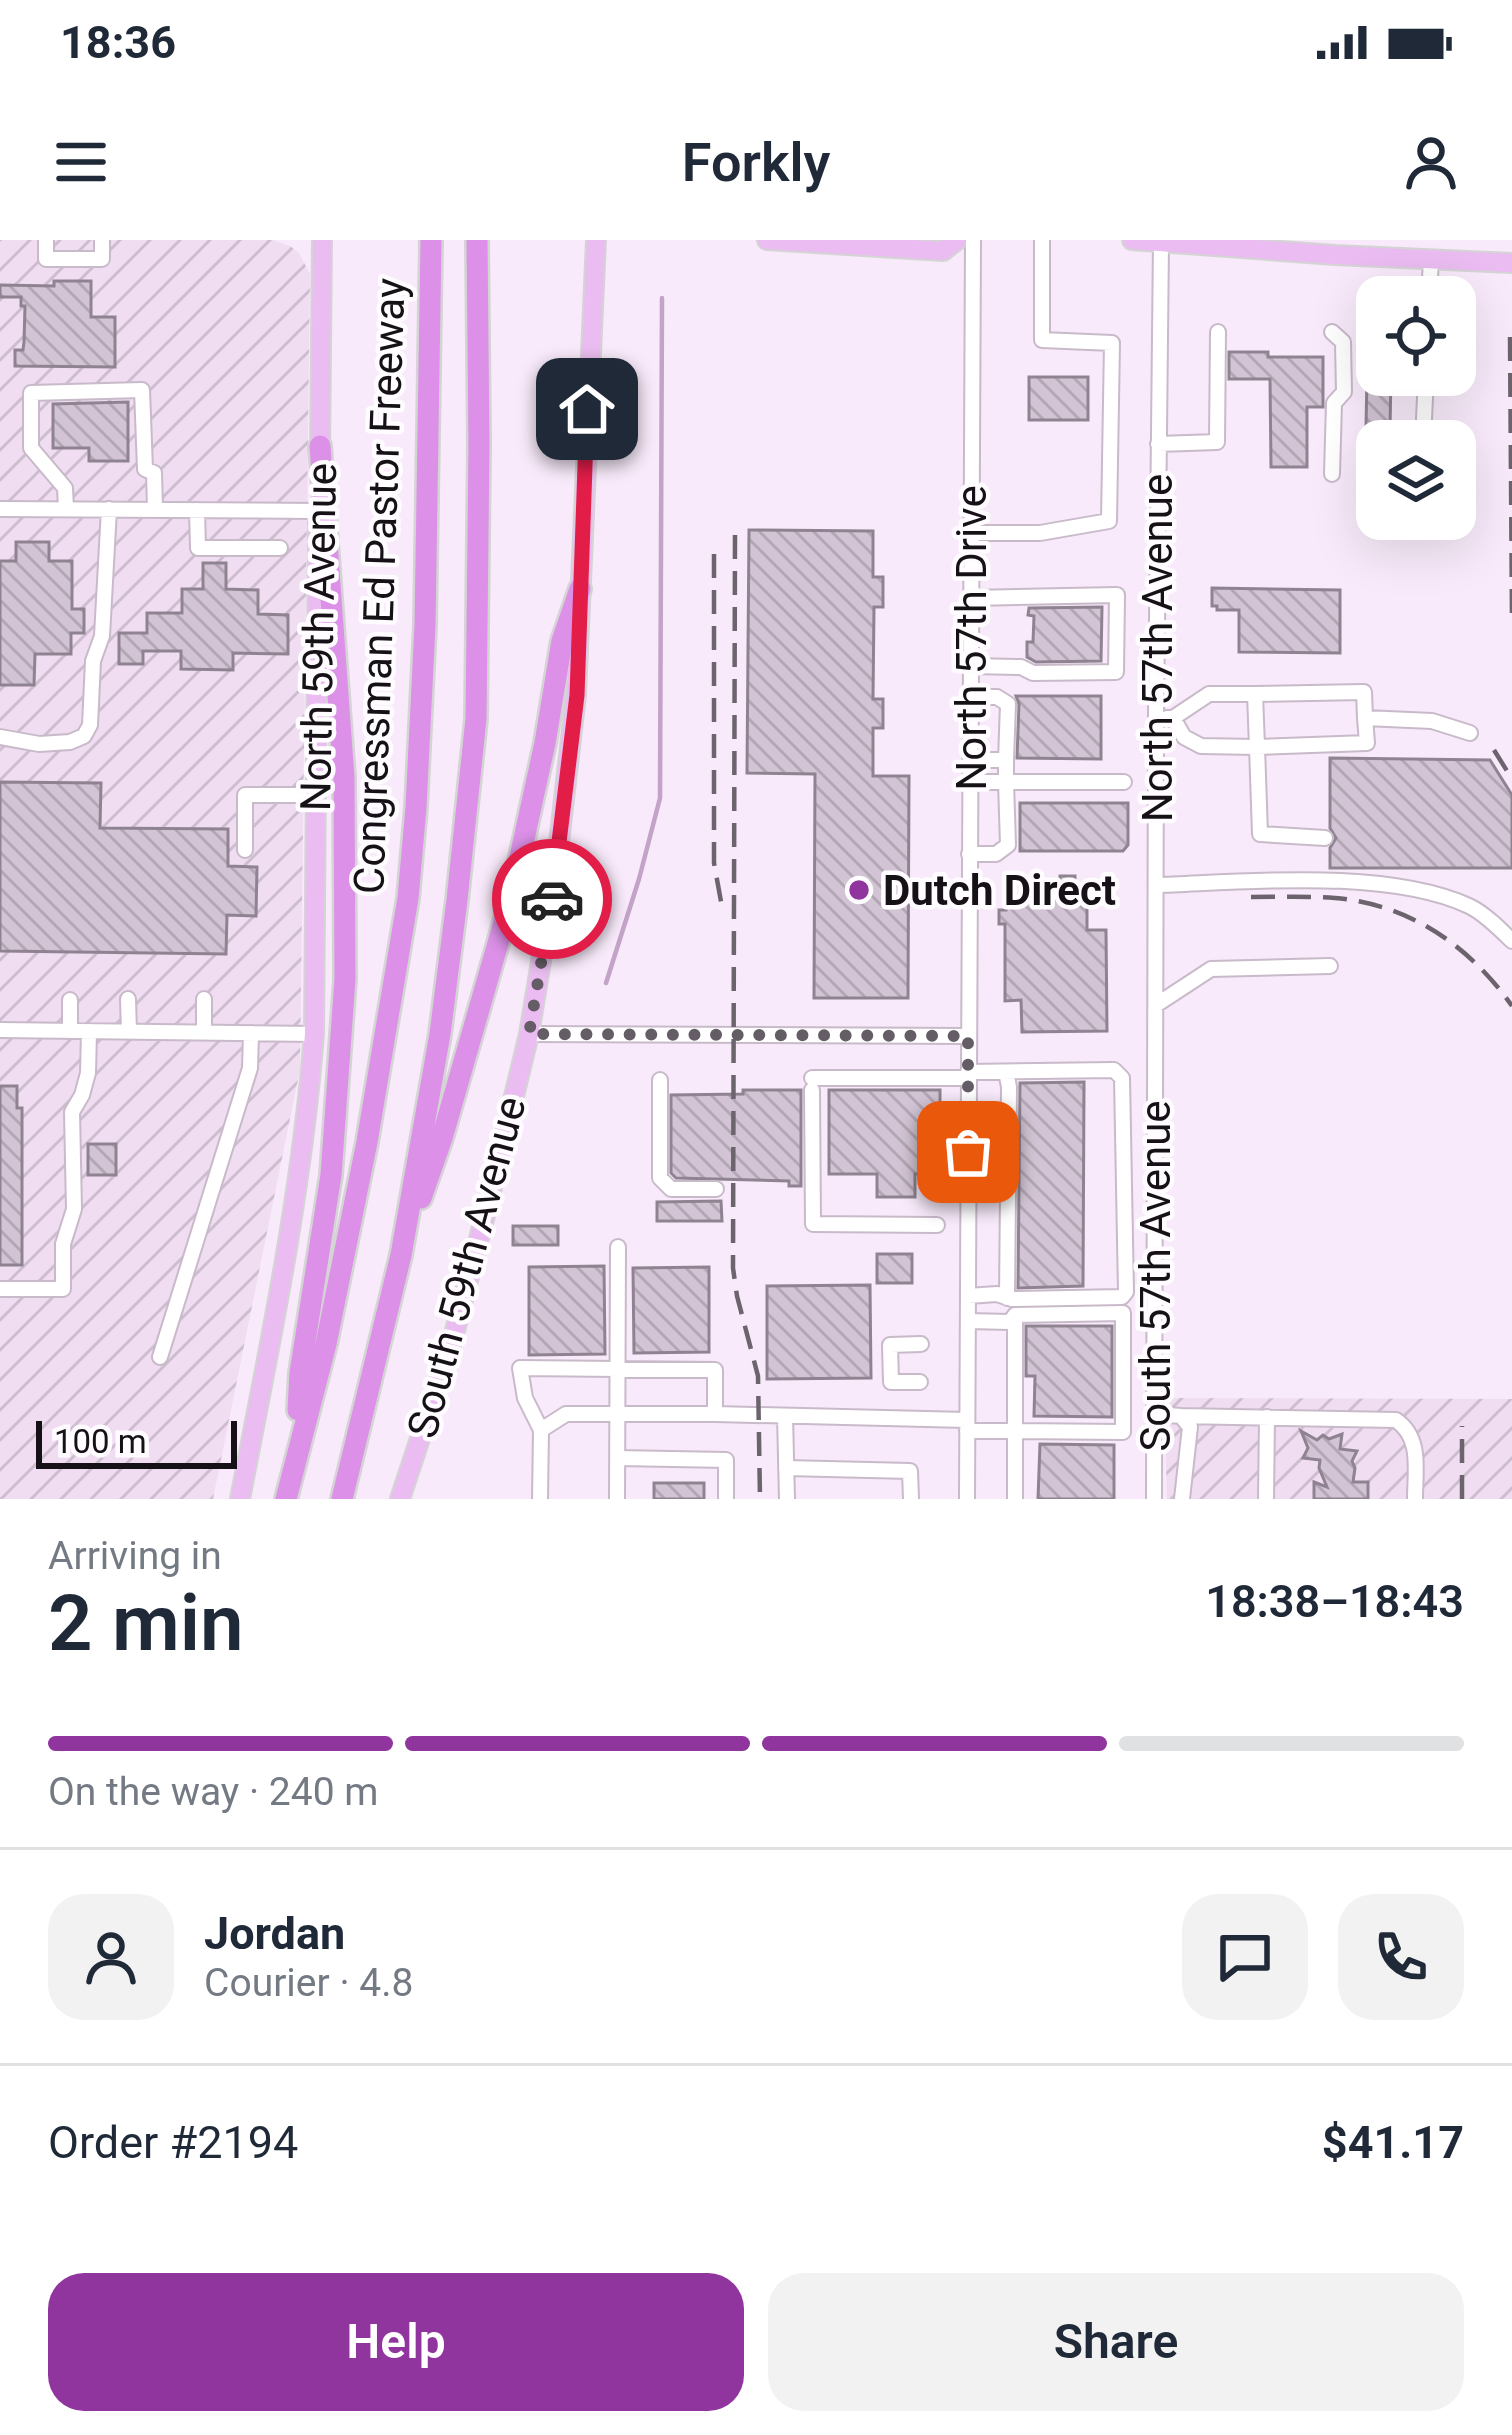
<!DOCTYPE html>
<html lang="en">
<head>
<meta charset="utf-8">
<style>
  :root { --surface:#fff; --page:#f2f2f3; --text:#1f2937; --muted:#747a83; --line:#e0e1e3; --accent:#90349e }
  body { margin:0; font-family:Roboto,sans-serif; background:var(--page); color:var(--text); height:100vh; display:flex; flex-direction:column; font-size:45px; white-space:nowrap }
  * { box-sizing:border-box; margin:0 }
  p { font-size:39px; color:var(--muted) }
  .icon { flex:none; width:66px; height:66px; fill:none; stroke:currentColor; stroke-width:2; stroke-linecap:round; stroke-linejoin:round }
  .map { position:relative; height:1259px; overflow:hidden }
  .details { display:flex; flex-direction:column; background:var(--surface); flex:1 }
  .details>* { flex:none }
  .tools { position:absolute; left:1356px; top:36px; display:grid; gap:24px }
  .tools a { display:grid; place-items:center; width:120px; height:120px; border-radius:24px; background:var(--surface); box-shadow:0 12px 48px #0002; font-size:60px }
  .scale { position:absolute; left:36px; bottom:30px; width:201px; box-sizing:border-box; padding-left:12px; border:6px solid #161116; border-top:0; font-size:33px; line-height:42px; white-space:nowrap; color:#161116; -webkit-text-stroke:9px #fefcff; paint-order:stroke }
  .pin { position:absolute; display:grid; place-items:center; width:102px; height:102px; color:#fff; margin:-51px; border-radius:24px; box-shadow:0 6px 18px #0006 }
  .courier { position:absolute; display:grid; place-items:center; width:120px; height:120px; margin:-60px; border:9px solid #e11d48; border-radius:50%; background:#fff; color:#222; box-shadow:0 3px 15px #0007 }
  .head em { font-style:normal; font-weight:600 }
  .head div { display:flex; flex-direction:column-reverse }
  .head { display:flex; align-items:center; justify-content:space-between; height:204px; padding:0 48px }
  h1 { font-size:78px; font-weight:600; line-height:90px }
  .bar { display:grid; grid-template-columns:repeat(4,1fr); gap:18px 12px; align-content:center; height:144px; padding:0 48px }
  .bar i { height:15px; border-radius:9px; background:var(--line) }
  .bar .active { background:var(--accent) }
  .bar p { grid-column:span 4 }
  .line { display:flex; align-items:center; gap:30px; padding:0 48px; border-top:3px solid var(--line) }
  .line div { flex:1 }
  .round { display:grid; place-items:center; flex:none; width:126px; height:126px; border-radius:36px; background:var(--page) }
  .primary-button { display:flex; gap:24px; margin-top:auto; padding:24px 48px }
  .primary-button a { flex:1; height:138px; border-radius:36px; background:var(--accent); color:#fff; font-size:48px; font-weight:600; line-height:138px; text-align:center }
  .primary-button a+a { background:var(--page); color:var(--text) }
  .status { display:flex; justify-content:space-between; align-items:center; height:84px; padding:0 60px; background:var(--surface); direction:ltr }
  .status svg { height:33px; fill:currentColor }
  header { display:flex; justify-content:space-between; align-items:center; height:156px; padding:0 48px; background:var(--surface); font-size:54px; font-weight:600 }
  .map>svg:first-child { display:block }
  .industrial { fill:url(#industrial-furrows) }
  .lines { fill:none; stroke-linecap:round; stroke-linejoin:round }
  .stream { stroke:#c3a3c8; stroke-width:4.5 }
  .building { fill:url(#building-back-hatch); stroke:#8f8391; stroke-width:3 }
  .minor-casing { stroke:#c8bac9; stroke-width:18 }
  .major-casing { stroke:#d5d4d5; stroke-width:22 }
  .highway-casing { stroke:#d5d4d5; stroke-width:26 }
  .minor { stroke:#fff; stroke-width:14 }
  .major { stroke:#eabcf1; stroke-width:18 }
  .highway { stroke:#dc90e8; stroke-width:21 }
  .rail { stroke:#6c646d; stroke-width:4.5; stroke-dasharray:24 12; stroke-linecap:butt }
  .done { stroke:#655d66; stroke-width:12; stroke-dasharray:0 21.6 }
  .route { stroke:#e11d48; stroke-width:15 }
  .poi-dot { fill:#90349e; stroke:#fefcff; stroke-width:4.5 }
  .labels { text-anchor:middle; stroke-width:9; stroke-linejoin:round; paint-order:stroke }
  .street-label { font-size:42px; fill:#161116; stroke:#fefcff }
  .poi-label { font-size:42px; font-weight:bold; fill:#161116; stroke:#fefcff; text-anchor:start }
</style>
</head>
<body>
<div class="status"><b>18:36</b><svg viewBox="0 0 49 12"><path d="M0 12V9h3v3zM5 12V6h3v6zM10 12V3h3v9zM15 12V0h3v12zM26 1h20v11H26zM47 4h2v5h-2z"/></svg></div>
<header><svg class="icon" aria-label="menu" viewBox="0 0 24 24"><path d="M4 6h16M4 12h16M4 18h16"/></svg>Forkly<svg class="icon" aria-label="person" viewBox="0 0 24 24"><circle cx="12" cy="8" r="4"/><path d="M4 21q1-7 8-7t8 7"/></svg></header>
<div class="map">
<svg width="1512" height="1259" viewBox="0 0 1512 1259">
  <defs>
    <pattern id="industrial-furrows" width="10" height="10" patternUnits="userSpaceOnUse" patternTransform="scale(3)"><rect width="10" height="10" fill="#f0ddf2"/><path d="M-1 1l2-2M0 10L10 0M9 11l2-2" fill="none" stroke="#cdbdcf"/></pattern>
    <pattern id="building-back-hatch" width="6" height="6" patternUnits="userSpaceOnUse" patternTransform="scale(3)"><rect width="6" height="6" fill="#d2c4d4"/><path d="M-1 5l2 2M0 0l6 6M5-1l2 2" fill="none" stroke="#b4a7b5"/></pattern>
  </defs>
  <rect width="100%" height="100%" fill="#f8eafa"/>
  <!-- industrial -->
  <path class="industrial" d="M0,0h273l17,6 9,7 11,21 -10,795 -87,430h-213z
    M1164,1158l348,1v100h-345z"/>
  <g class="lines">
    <!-- stream -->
    <path class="stream" d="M606,743l33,-104 21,-81 2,-500"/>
  </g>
  <!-- building -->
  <path class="building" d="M54,41h37v36h24v50l-100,-1v-16h8l1,-8 1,-36h-4v-9h-21v-12l54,1z
    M1229,112h39v5h55v50h-16v60h-36l-1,-88h-41z
    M1367,135h24l-1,53 -24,-1z
    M1029,137h59v43h-59z
    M128,162v59h-39v-13h-36v-44z
    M749,290l124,1v46h10v30h-9l-1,92h10v29h-10v48h36l-1,222h-94l1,-224 -68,-1z
    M16,302h33v19h23v48h12v24h-13v21h-36l-1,31h-34v-124h16z
    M203,323h23v26l32,1v24l30,1v39l-55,-1v17l-52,-1v-18h-38v13h-24v-31h28v-20h35v-24h21z
    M1212,348l128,2v63l-101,-1v-42h-22v-4h-5z
    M1102,367l-1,54 -65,1 -9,-5v-15h6l1,-26 -6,-1 1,-7z
    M1016,456h85v63l-84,-1 2,-54z
    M1330,518l160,2 22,35v73h-182v-20l6,-10 -6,-10z
    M0,542l101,1 -1,45 128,1v37l29,1 -1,49 -29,-1 -1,39 -226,-3z
    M1020,563h108v42l-5,6h-103z
    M1060,636h15v10h35v12h-23v32h19l1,101 -85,1 -1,-32 -16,1v-77h-6v-14h7v-8h16v-16h38z
    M1084,842l-1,204 -65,2 2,-205z
    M0,846h17v22h5v157h-22z
    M743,850h58v96h-12v-5l-113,-3 -5,-5v-78l72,-1z
    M829,850h111v84h-25v23h-38v-23h-48z
    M88,904h28v31h-28z
    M721,961l1,20h-65v-19z
    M513,986h45v19h-45z
    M877,1014h35v29h-35z
    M604,1026l1,88 -76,1v-88z
    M709,1027v85l-75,1 -1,-85z
    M870,1045l1,93 -104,1v-93z
    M1026,1086h86v91l-78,-1 1,-40h-9z
    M1301,1191l16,9 6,-5 6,4 13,-5 -2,15 17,2 -5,10 3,7 -2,14h15v17h-54v-17l13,5 -8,-19 1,-8 -17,-2 5,-10z
    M1040,1204l74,1v54h-76z
    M654,1243h50v16h-50z"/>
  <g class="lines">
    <defs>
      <path id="minor" d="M46,0v19h56v-19
        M1429,57l2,-37
        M1423,201l3,-66
        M1158,204l59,-2 1,-110
        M1332,234l2,-71 10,-11 -1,-50 -11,-10
        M0,269l318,2
        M66,269l-1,-21 -34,-40v-55l111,-3 3,79 9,4 1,36
        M197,270l1,38h82
        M971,293h69l69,-12 3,-178 -70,-3v-100
        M970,426l51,1 12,6 83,-1 1,-77 -146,3
        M1255,454l109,-2 1,26
        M1167,478h6l11,19 17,9 56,1 3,87 65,4
        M1173,478l36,-24h46l2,53 110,-4 -2,-25 67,3 38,12
        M0,497l39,7 31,-2 14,-6 6,-11 3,-64 9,-25 7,-127
        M970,520h36l2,-56 -11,-7h-27
        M1006,520v22h118
        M245,610v-55h70
        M969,614h27l12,-9 -2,-63h-36
        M1156,645c90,-3 231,-17 313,21 15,7 31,23 43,35
        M128,759l1,33
        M204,759v34
        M70,760v31
        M1156,765l55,-36 119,-3
        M0,790l314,4
        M529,794l439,2
        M1006,832l3,15 -2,211
        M812,838h156
        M660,840v98l11,11h45
        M812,850l1,134 124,1
        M0,1049h63v-45l11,-35 -2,-97 10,-17 6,-22 1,-42
        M968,1056l29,-2 15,5 110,-2 4,-5 -4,-214 -8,-8 -146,2
        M968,1081l42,1 5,-7 108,-2v119l-108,-1v-116
        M160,1117l90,-289 1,-35
        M920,1142h-29l-1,-37 31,-1
        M1155,1174l26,2 9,11 -8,72
        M785,1176l2,83
        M1181,1176l215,4c26,18 19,50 19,79
        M541,1190l25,-16h149l252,6
        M967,1191h48v68
        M618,1218l108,2v39
        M786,1228l124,3 1,28
        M540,1259l1,-69 -16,-32 -5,-30 195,2v44
        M617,1259l1,-252
        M967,1259l6,-1259
        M1154,1259l2,-781 5,-476
        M1266,1259l1,-82"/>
      <path id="major" d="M767,0l176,11 14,-11
        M1132,0l203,15 177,8
        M320,217l2,-217
        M240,1259c30,-155 62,-308 74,-465l4,-514
        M400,1259l52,-157 36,-138 41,-170 26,-157 21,-182 20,-455"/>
      <path id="highway" d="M421,958l21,-60 69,-240 34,-155 17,-102 18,-52
        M298,1170l2,-37 31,-198 14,-196 -1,-201 -24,-332
        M286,1259l40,-155 41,-202 41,-244 8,-91 9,-182 6,-385
        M342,1259l59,-244 39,-221 17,-134 19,-181 3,-274 -2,-205"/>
    </defs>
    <!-- minor casing -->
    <use href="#minor" class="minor-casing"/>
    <!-- major casing -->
    <use href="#major" class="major-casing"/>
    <!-- highway casing -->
    <use href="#highway" class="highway-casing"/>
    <!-- minor -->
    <use href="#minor" class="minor"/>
    <!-- major -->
    <use href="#major" class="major"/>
    <!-- highway -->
    <use href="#highway" class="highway"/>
    <!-- rail -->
    <path class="rail" d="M1510,97l2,283
      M735,295l-2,733 4,28 21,80 2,123
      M714,314v309l8,44
      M1494,510l18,29
      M1251,657c28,0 56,-1 84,1 74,6 135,48 177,108
      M1462,1259v-73"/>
  </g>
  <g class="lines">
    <!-- done -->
    <path class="done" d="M552,659l-23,135 439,2v116"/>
    <!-- route -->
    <path class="route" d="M552,659l25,-204 10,-286"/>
  </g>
  <!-- markers -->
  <circle class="poi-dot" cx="859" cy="650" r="12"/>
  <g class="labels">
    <!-- street labels -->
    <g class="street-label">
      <text transform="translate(379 346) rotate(-88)" y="15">Congressman Ed Pastor Freeway</text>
      <text transform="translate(318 397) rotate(-89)" y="15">North 59th Avenue</text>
      <text transform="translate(971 398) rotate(-90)" y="15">North 57th Drive</text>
      <text transform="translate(1157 408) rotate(-90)" y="15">North 57th Avenue</text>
      <text transform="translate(466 1027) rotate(-75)" y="15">South 59th Avenue</text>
      <text transform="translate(1155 1036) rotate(-90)" y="15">South 57th Avenue</text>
    </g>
    <!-- poi labels -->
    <g class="poi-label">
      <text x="883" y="665">Dutch Direct</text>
    </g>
  </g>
</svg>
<div class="tools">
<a><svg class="icon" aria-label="locate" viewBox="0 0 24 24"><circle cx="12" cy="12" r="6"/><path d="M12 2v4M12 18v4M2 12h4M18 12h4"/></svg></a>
<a><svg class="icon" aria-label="layers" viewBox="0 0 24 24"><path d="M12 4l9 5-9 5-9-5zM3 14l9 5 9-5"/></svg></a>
</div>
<div class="scale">100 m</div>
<div class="pin" style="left:968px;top:912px;background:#ea580c"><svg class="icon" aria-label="bag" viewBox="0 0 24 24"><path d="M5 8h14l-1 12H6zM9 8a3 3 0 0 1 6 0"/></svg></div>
<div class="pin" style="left:587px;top:169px;background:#1f2937"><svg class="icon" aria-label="home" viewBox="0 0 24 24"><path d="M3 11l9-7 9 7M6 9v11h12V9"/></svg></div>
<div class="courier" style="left:552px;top:659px"><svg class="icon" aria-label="car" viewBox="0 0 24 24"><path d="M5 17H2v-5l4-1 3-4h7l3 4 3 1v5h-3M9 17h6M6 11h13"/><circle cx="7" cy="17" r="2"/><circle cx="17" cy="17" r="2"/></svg></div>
</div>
<section class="details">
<div class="head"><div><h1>2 min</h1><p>Arriving in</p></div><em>18:38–18:43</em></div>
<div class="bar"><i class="active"></i><i class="active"></i><i class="active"></i><i></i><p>On the way · 240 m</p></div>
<div class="line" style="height:216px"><a class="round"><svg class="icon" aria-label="person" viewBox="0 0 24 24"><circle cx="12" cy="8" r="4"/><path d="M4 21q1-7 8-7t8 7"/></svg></a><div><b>Jordan</b><p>Courier · 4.8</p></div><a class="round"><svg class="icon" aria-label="chat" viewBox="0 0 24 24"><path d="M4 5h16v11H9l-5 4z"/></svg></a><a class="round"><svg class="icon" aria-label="phone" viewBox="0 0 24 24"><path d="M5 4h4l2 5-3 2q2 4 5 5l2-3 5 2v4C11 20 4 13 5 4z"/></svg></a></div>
<div class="line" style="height:156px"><div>Order #2194</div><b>$41.17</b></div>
<div class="primary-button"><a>Help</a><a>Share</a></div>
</section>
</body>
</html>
